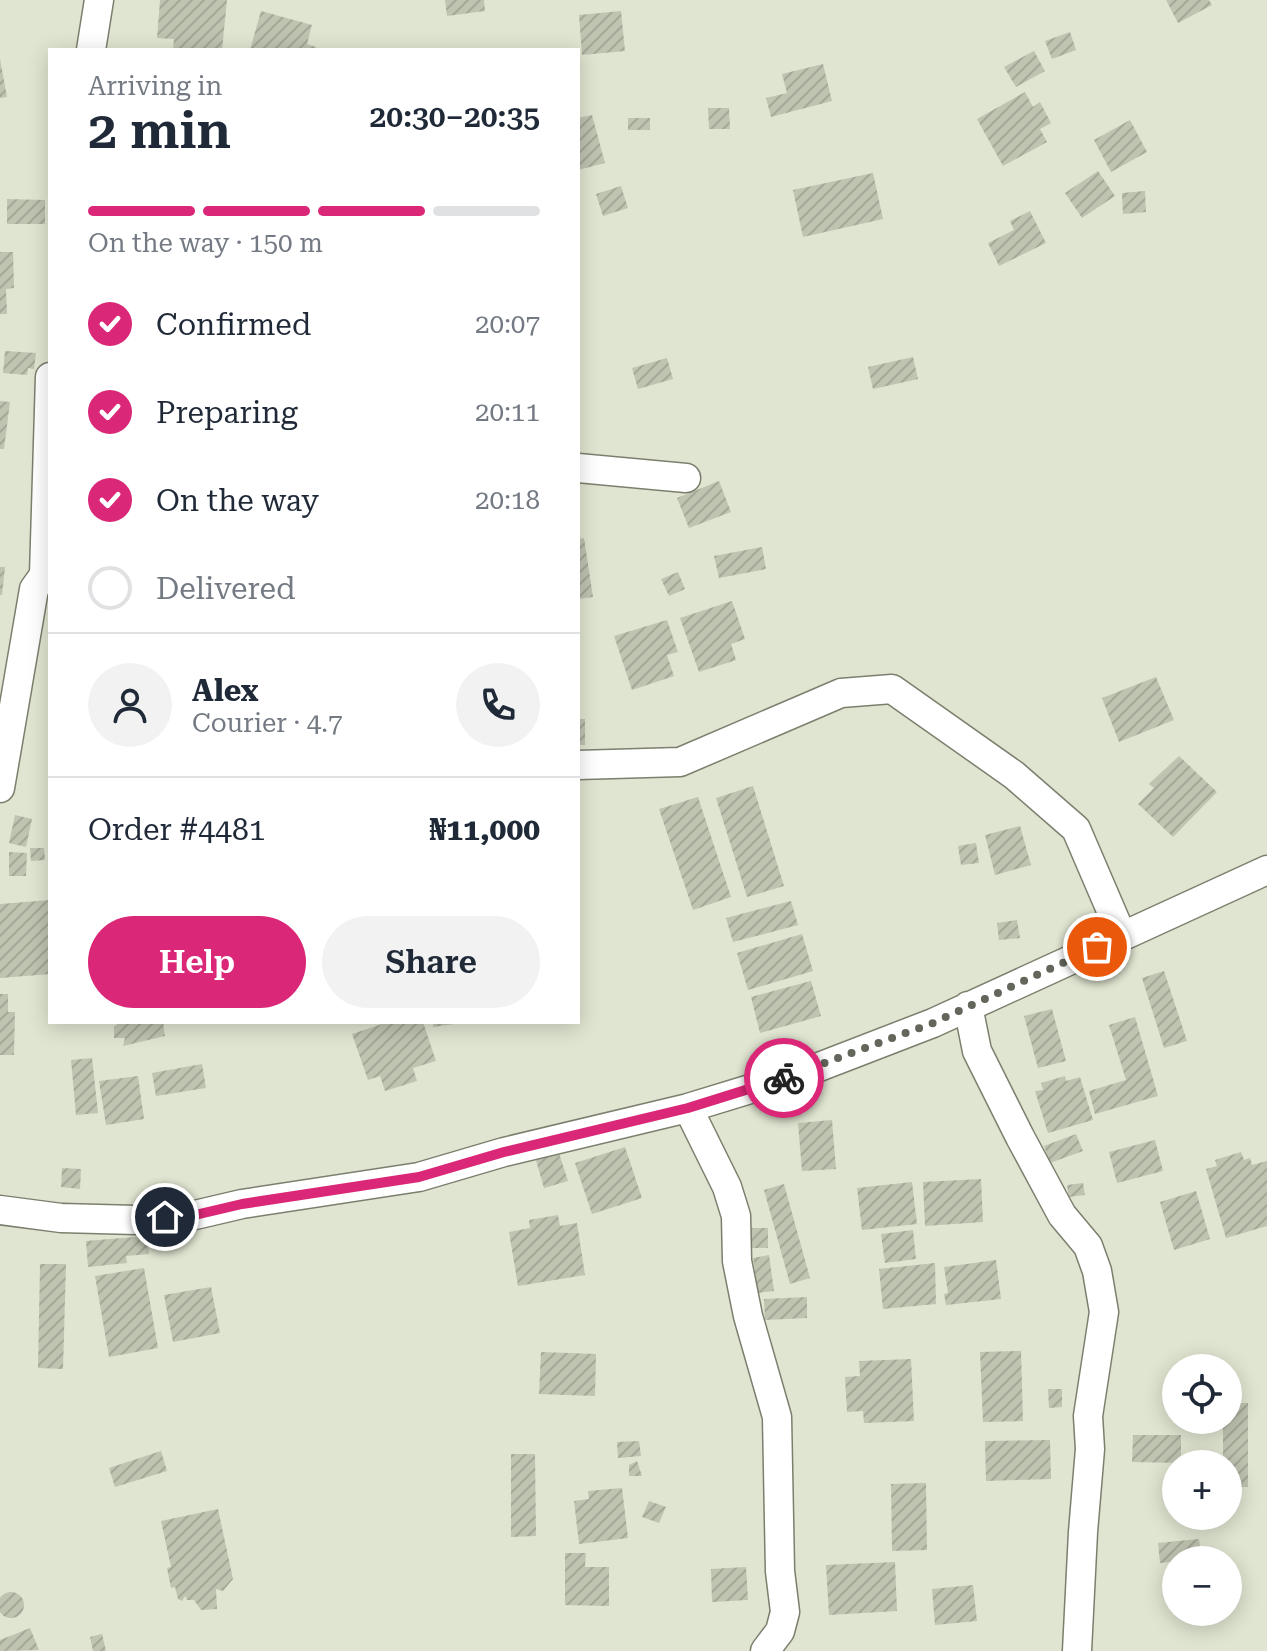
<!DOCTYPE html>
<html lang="en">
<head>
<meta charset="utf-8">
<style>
  :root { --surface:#fff; --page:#f2f2f3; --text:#1f2937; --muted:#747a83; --line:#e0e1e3; --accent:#db2777 }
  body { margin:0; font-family:"Roboto Serif",serif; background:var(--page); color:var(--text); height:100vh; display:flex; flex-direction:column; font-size:30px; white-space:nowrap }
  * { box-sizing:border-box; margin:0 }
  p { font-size:26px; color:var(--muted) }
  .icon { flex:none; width:44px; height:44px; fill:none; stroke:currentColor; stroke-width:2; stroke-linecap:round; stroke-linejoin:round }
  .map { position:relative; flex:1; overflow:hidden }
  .sheet { position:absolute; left:48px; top:48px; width:532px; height:976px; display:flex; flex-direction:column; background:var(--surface); border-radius:0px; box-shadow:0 4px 20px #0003 }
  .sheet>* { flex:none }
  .controls { position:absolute; left:1162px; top:1354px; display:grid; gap:16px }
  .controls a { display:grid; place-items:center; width:80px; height:80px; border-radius:50%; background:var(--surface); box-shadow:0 4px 20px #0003; font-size:40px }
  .pin { position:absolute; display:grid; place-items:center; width:68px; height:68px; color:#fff; margin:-34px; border:4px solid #fff; border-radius:50%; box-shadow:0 2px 8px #0007 }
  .courier { position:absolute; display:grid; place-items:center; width:80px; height:80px; margin:-40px; border:6px solid #db2777; border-radius:50%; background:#fff; color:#222; box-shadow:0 2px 10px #0007 }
  .summary em { font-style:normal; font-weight:600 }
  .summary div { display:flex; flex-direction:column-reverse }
  .summary { display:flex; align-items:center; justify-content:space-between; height:136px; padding:0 40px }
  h1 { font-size:52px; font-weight:600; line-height:60px }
  .bar { display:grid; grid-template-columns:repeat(4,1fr); gap:12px 8px; align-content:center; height:96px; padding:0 40px }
  .bar i { height:10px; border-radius:6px; background:var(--line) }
  .bar .selected { background:var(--accent) }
  .bar p { grid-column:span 4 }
  .line { display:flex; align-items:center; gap:20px; padding:0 40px; border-top:2px solid var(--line) }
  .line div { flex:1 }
  .round { display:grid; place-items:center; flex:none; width:84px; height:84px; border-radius:42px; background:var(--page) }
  ol { padding:0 40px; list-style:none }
  li { display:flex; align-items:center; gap:24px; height:88px }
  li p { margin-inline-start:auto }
  li .icon { padding:8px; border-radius:50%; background:var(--accent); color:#fff; stroke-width:4 }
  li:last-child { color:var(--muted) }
  li i { width:44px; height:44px; border:4px solid var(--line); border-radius:50% }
  .button { display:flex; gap:16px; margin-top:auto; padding:16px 40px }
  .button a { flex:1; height:92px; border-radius:48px; background:var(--accent); color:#fff; font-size:32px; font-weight:600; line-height:92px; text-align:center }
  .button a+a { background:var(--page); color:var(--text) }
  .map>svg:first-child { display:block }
  .building { fill:url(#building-hatch) }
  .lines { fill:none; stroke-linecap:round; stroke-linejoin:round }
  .minor-casing { stroke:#7b7f6d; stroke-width:31 }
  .minor { stroke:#fff; stroke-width:28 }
  .done { stroke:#63665b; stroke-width:8; stroke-dasharray:0 14.4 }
  .route { stroke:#db2777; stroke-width:10 }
</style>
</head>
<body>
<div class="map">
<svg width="1267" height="1651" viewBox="0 0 1267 1651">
  <defs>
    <pattern id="building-hatch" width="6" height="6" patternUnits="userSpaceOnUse" patternTransform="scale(2)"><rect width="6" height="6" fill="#bfc4b1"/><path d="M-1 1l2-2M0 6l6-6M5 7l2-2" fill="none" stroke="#a4a898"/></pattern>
  </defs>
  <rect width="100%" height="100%" fill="#e0e5d1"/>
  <!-- building -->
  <path class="building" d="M160,0h67l-5,50h-49l1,-11 -17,-1z
    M445,0h39l1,11 -38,5z
    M1166,0h43l3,5 -34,18z
    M261,11l51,14 -5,19 9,3v3h-66z
    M621,11l4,40 -43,4 -3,-40z
    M1070,32l6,18 -24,9 -7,-18z
    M1034,51l11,20 -29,16 -12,-20z
    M0,59l7,38 -7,1z
    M823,64l9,37 -61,16 -5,-19 21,-5 -5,-19z
    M1025,92l8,15 7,-5 11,21 -11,6 7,13 -44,24 -26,-47z
    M708,108h21l1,21h-21z
    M592,115l13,48 -27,7v-52z
    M628,118h22v12h-22z
    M1130,120l17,32 -36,20 -17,-32z
    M1098,171l17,25 -33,22 -17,-25z
    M873,173l10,46 -80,18 -10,-47z
    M621,186l7,22 -25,8 -7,-22z
    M1145,191l1,21 -23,2 -1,-21z
    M7,199l38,1v24h-38z
    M1030,211l16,32 -47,23 -11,-23 26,-13 -4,-9z
    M0,252h13l1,36 -8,1 1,25h-7z
    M5,351l31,2 -2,16 -6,-1 -1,7 -24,-2z
    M913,357l5,22 -45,10 -5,-22z
    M667,358l6,21 -35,10 -6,-21z
    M0,401l10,1 -6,47h-4z
    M719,481l12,31 -42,16 -12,-30z
    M584,538l9,59 -15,2v-60z
    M762,547l4,22 -47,9 -5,-22z
    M0,567h5l-3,28h-2z
    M678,572l7,17 -16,7 -8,-17z
    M732,601l13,38 -14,5 5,16 -37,12 -19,-54z
    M667,620l11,32 -11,3 7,21 -42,14 -18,-54z
    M1156,677l18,43 -55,22 -17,-44z
    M578,719h7v26h-7z
    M1179,756l38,36 -44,45 -35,-33 16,-16 -5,-4z
    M753,786l31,100 -37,11 -31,-99z
    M698,797l33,100 -38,13 -34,-101z
    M15,815l17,4 -6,28 -17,-4z
    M1020,826l11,39 -36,10 -10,-40z
    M976,843l3,20 -18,2 -3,-19z
    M30,848h14l1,12 -14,1z
    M9,852l18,1 -1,23h-17z
    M50,900v74l-50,4v-74z
    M791,901l7,24 -65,17 -7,-24z
    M1017,920l3,18 -21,2 -2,-17z
    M802,934l11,37 -65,19 -11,-37z
    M1164,971l23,70 -23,7 -22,-70z
    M811,981l10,35 -61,17 -9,-36z
    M0,994h8v18h7l-1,43h-14z
    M1052,1009l14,52 -28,7 -14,-52z
    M1135,1017l23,79 -63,18 -6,-23 37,-11 -17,-55z
    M120,1022h43l2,14 -42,10 2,-8h-11v-11z
    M388,1022h35l13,39 -23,7 4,13 -32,10 -5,-15 -12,4 -16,-46z
    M433,1022h20v2l-20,3z
    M92,1058l6,55 -22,2 -5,-55z
    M202,1064l4,24 -50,8 -4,-23z
    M138,1076l6,43 -38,6 -7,-44z
    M1065,1076l1,5 14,-4 13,43 -45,13 -13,-42 8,-1 -2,-7z
    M832,1120l4,49 -34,2 -4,-48z
    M1076,1134l7,17 -33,12 -6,-17z
    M1155,1140l8,31 -46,12 -8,-31z
    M625,1147l17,51 -50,16 -17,-51z
    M558,1150l10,31 -24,7 -9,-31z
    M1241,1152l3,8 6,-2 2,7 15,-4v65l-41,12 -20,-69 11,-3 -2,-6z
    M62,1168l19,1 -1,20 -19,-2z
    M981,1179l2,43 -58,4 -2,-44z
    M912,1182l5,42 -55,6 -5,-42z
    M1083,1183l2,12 -16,2 -2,-12z
    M784,1184l26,94 -20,6 -26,-94z
    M1196,1191l14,48 -36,11 -14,-48z
    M558,1215l2,11 17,-3 8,52 -67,11 -9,-54 21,-4 -1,-8z
    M751,1228h17v20h-17z
    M913,1230l3,29 -31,4 -4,-29z
    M147,1236l2,18 -23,2 1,7 -39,4 -2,-26z
    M769,1255l5,36 -16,2 -5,-35z
    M996,1260l5,39 -55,6 -2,-11 4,-1 -4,-26z
    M935,1263l1,41 -53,5 -4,-40z
    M40,1264h26l-3,105 -25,-1z
    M144,1268l14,80 -49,9 -14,-81z
    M211,1287l9,46 -47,9 -9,-47z
    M807,1297v21l-42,2 -1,-21z
    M1021,1351l2,70 -40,1 -3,-70z
    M541,1352l55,2 -1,42 -56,-2z
    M911,1359l3,62 -50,2 -1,-12 -16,1 -2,-35 15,-1 -1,-15z
    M1048,1389h14v18l-13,1z
    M1228,1403h20v84h-20v-23h-5v-44h5z
    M1133,1435h48v28l-49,-1z
    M1050,1440l1,39 -65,2 -1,-40z
    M639,1441l2,15 -23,2 -1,-16z
    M161,1451l6,20 -52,16 -6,-19z
    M511,1454h24l1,82 -25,1z
    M637,1461l5,15h-13v-11z
    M926,1483l1,67 -35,1 -1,-67z
    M622,1488l6,50 -49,6 -5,-43 15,-2 -1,-8z
    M649,1501l17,6 -7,16 -17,-6z
    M218,1509l15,70 -10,12 -7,-2 1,20 -16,1 -7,-10h-7l-2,-4 -3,5 -4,-2 -3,-12 -4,1 -4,-20 4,-1 -10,-46z
    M1199,1539l3,20 -42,4 -2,-20z
    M565,1553h21l-1,14h24v39l-44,-1z
    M895,1562l2,49 -68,4 -3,-50z
    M746,1567l2,33 -36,2 -1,-33z
    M973,1585l4,36 -42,4 -3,-36z
    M-2 1605a13 13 0 1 1 26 0a13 13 0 1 1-26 0Z
    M30,1628l9,22 -39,1v-11z
    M102,1634l4,17h-13l-3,-14z"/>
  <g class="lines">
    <defs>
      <path id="minor" d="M91,50l8,-50
        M578,468l108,10
        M44,575l6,-198
        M578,765l102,-3 161,-69 51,-4 122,86 62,54 46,107
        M0,788l34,-199 10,-14h6
        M968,1006l9,45 43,86 42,78 26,31 9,25 7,41 -16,104 2,33 -7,83 -6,119
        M688,1108l39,79 9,29 1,45 11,55 29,101 3,154 5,41 -5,19 -15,20
        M0,1210l61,8 75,2 59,-5 47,-11 177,-27 85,-25 184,-44 118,-36 127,-49 334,-153"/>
    </defs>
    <!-- minor casing -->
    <use href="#minor" class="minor-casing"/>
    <!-- minor -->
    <use href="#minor" class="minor"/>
  </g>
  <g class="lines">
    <!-- done -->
    <path class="done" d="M784,1078l149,-55 164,-76"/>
    <!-- route -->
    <path class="route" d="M165,1217l30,-2 47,-11 177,-27 85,-25 184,-44 96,-30"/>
  </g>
</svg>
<div class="controls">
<a><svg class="icon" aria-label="locate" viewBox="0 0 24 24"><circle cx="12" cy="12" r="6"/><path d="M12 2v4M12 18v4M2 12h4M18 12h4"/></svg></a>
<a>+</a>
<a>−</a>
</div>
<div class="pin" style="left:1097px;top:947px;background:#ea580c"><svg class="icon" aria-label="bag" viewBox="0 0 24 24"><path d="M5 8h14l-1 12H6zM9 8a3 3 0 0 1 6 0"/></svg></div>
<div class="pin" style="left:165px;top:1217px;background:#1f2937"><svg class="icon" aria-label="home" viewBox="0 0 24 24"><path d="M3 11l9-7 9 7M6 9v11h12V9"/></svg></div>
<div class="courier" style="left:784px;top:1078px"><svg class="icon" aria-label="bike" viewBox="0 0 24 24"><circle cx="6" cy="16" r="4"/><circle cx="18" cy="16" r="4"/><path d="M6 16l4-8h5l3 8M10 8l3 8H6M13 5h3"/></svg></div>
<section class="sheet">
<div class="summary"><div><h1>2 min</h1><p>Arriving in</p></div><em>20:30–20:35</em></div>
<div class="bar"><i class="selected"></i><i class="selected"></i><i class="selected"></i><i></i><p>On the way · 150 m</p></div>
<ol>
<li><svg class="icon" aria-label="check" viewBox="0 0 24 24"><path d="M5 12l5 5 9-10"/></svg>Confirmed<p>20:07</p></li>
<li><svg class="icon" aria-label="check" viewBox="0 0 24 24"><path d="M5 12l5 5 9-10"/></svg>Preparing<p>20:11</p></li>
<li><svg class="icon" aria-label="check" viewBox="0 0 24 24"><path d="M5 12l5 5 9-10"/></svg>On the way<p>20:18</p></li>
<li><i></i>Delivered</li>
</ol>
<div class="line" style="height:144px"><a class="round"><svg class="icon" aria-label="person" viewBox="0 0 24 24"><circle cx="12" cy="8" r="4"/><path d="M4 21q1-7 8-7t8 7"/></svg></a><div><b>Alex</b><p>Courier · 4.7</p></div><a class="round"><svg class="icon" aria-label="phone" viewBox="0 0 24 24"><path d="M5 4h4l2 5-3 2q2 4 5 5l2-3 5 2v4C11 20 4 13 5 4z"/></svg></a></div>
<div class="line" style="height:104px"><div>Order #4481</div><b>₦11,000</b></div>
<div class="button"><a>Help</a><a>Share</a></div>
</section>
</div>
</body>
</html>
